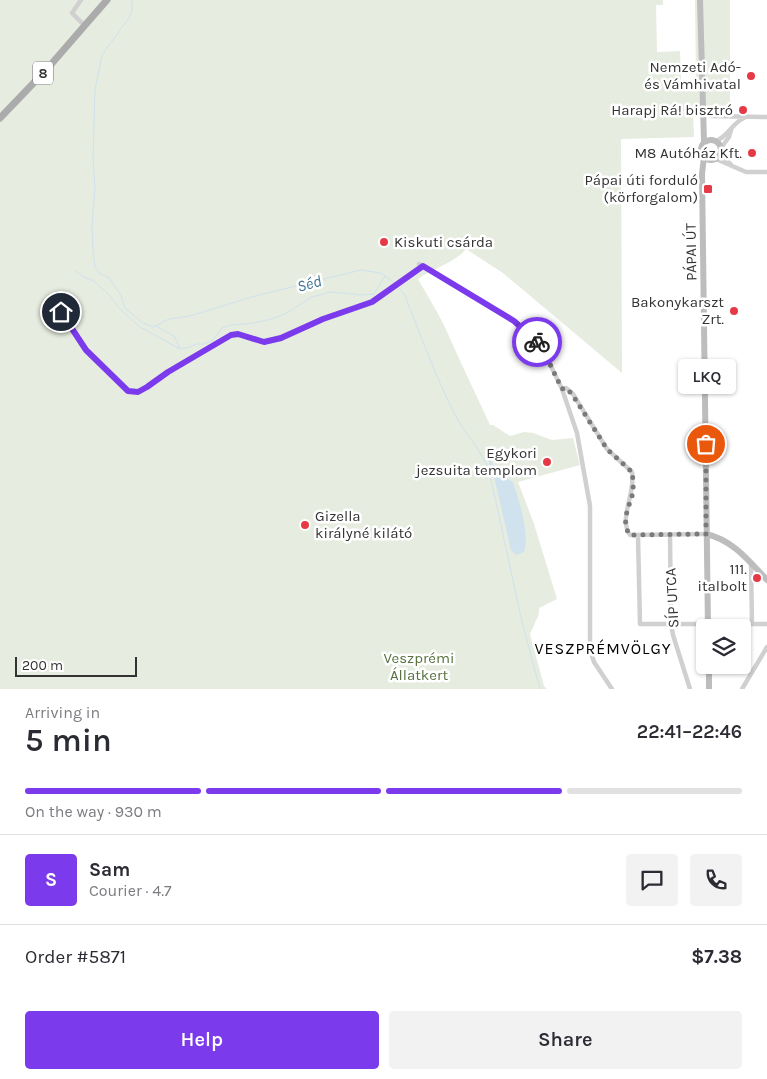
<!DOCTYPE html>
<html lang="en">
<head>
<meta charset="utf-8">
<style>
  :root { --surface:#fff; --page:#f2f2f3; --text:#2b2b33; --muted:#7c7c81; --line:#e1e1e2; --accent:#7c3aed }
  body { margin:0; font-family:Karla,sans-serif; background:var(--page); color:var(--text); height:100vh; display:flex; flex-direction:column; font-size:19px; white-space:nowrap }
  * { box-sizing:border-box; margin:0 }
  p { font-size:16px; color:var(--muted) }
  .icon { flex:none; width:28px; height:28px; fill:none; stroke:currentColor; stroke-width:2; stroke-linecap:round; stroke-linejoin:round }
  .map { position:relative; height:689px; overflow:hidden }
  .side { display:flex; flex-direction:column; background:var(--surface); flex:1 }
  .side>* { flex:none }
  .buttons { position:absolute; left:696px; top:619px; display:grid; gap:10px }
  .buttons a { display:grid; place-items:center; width:55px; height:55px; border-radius:5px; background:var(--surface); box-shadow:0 1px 4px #0004; font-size:25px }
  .scale { position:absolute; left:15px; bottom:12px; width:122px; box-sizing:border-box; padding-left:5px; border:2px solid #333; border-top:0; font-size:14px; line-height:18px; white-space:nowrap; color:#333; -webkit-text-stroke:4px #fff; paint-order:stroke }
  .pin { position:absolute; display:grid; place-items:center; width:42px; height:42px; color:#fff; margin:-21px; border:2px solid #fff; border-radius:50%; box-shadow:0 1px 5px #0007 }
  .courier { position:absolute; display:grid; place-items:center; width:50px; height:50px; margin:-25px; border:4px solid #7c3aed; border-radius:50%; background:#fff; color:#222; box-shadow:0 1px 6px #0007 }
  .bubble { position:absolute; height:35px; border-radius:5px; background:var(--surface); box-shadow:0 1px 4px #0004; font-size:16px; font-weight:600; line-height:35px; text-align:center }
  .overview em { font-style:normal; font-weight:600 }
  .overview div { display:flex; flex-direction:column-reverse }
  .overview { display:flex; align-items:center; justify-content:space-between; height:85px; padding:0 25px }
  h1 { font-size:32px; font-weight:600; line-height:38px }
  .bar { display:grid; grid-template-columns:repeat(4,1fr); gap:8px 5px; align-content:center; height:60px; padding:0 25px }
  .bar i { height:6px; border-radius:4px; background:var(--line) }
  .bar .on { background:var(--accent) }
  .bar p { grid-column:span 4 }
  .line { display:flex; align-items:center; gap:12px; padding:0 25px; border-top:1px solid var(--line) }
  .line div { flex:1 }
  .round { display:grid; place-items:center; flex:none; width:52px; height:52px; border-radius:5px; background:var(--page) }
  .cta { display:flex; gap:10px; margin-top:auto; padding:10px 25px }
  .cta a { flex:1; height:58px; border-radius:5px; background:var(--accent); color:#fff; font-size:20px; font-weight:600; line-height:58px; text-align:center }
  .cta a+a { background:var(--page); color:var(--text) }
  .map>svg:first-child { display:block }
  .green { fill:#e6ecdf }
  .water { fill:#cfe2ee }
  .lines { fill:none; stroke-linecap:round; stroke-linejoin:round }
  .stream { stroke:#cfe2ee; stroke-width:1 }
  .street { stroke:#d0d0d0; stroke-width:4.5 }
  .secondary { stroke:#bdbdbd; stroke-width:6 }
  .primary { stroke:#ababab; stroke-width:7 }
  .done { stroke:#7a7a7a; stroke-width:5; stroke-dasharray:0 9 }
  .route { stroke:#7c3aed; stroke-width:6 }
  .poi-dot { fill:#e63946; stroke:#fff; stroke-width:2 }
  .labels { text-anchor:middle; stroke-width:5; stroke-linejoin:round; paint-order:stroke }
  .shield { fill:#fff; stroke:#707070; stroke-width:1 }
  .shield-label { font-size:14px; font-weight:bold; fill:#333 }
  .poi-label { font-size:15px; fill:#333; stroke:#fff; text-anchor:end }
  .street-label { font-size:15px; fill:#333; stroke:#fff }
  .park-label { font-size:15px; fill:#56703f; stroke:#fff }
  .water-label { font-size:16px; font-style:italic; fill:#3f7597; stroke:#fff }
  .neighbourhood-label { font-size:16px; letter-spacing:1px; fill:#000; stroke:#fff }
</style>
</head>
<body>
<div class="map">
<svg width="767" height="689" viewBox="0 0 767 689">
  <rect width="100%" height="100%" fill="#fff"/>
  <!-- green -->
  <path class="green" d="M0,0h663v5h-7l1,47 23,-1 1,31h15l-1,-82h35v110l-37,4 1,23 -73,2 1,234 -119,-100 -37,-24c-10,13 -34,20 -48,30 10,18 22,36 30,55 13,30 28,60 42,91h3l17,11 14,-4 9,1 19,7 21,-2 7,27 -62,17 16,42 23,75 -18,9v6l-9,20 14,52 3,3h-547z"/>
  <!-- water -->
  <path class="water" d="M487,457h3l8,21 6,-1 9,5c6,18 17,52 11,70l-8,3 -5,-5 -16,-69z"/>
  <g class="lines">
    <!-- stream -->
    <path class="stream" d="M132,0v12l-3,6 -27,37 -7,35 -2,69 2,29 -3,37 1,26 2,16 4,6 10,5 12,18 4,12 18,15 10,4 16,-8 21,-3 65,-20 106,-26 20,3 15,11
      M75,271l9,6 10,4 15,14 11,14 20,18 40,22 10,-2 6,-3h8l9,-4 9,-12 9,-3 23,-2 17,-4 14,-5 27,-17 18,-5 32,3 12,-1 11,-18
      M398,287l6,7c16,39 30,79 49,117 10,21 28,38 36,59l33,152 18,67
      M156,326l18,10 6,12"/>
    <!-- street -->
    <path class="street" d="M81,0l-9,13 13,13
      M711,116l56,1
      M716,141c13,-5 16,-18 28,-23
      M721,148l8,-11 2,-7
      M721,153l11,13
      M716,159l30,13h21
      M419,264l95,57 20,17 13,20 15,31 15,44 13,73v144l4,12 18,27
      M56,306l30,44 42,41 9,1 10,-5 21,-15 63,-37 7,-1 27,8 16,-3 42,-20 49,-17 51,-36
      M562,389l4,-1 7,6 34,55 25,23c4,21 -14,47 -2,63l76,-1
      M670,535l1,89 2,11 17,54
      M638,536l2,88h127
      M751,563l1,61
      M742,689l25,-42"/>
    <!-- secondary -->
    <path class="secondary" d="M700,0l4,142
      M701 150a10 10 0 1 1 20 0a10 10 0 1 1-20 0Z
      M704,157l-2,17 6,454
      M706,534c27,6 43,27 61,46
      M709,665v24"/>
    <!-- primary -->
    <path class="primary" d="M0,118l47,-49 60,-69"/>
  </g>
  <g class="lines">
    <!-- done -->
    <path class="done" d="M537,342l10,16 15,31 4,-1 6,6 35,55 25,23c1,7 2,17 0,24 -4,13 -11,27 -2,39l76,-1v-90"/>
    <!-- route -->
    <path class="route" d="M61,312l25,38 42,41 10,1 9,-5 21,-15 63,-37 7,-1 26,8 17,-4 42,-19 49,-17 51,-36 91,55 23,21"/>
  </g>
  <!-- markers -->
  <g class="poi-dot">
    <circle cx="751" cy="76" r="5"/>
    <circle cx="743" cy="110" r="5"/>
    <circle cx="752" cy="153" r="5"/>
    <rect x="703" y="184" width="10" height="10" rx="2.5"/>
    <circle cx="384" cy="242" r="5"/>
    <circle cx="734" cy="311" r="5"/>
    <circle cx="547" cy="462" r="5"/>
    <circle cx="305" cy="525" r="5"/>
    <circle cx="757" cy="578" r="5"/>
  </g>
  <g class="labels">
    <!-- shield labels -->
    <rect class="shield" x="33" y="61.5" width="20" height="23" rx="4"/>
    <g class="shield-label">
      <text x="43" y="78">8</text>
    </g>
    <!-- poi labels -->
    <g class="poi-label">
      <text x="741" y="72">Nemzeti Adó-<tspan x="741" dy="17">és Vámhivatal</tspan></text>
      <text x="733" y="115">Harapj Rá! bisztró</text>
      <text x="742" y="158">M8 Autóház Kft.</text>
      <text x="698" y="185">Pápai úti forduló<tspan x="698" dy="17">(körforgalom)</tspan></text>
      <text x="394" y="247" text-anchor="start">Kiskuti csárda</text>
      <text x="724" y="307">Bakonykarszt<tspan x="724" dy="17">Zrt.</tspan></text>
      <text x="537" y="458">Egykori<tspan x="537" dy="17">jezsuita templom</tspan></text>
      <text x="315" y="521" text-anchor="start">Gizella<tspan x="315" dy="17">királyné kilátó</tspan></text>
      <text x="747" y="574">111.<tspan x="747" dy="17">italbolt</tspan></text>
    </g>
    <!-- street labels -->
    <g class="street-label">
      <text transform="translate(691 252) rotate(-91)" y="5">PÁPAI ÚT</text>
      <text transform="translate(672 598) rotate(-93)" y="5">SÍP UTCA</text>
    </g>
    <!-- park labels -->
    <g class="park-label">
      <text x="419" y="663">Veszprémi<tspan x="419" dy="17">Állatkert</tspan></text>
    </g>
    <!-- water labels -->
    <g class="water-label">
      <text transform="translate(309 283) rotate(-15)" y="6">Séd</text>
    </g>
    <!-- neighbourhood labels -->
    <g class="neighbourhood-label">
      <text x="603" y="654">VESZPRÉMVÖLGY</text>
    </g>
  </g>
</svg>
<div class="buttons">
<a><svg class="icon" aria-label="layers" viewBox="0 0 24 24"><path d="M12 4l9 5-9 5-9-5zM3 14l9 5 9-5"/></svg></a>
</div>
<div class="scale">200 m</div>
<div class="pin" style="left:706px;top:444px;background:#ea580c"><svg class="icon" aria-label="bag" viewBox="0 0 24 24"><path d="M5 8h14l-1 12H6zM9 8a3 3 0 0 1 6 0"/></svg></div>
<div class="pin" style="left:61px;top:312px;background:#1f2937"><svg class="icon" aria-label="home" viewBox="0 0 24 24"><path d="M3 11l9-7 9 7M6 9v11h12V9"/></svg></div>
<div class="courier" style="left:537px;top:342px"><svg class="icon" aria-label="bike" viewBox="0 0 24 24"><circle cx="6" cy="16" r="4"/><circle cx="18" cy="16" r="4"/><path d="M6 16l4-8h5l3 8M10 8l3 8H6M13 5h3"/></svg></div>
<div class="bubble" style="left:678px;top:359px;width:58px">LKQ</div>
</div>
<section class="side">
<div class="overview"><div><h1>5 min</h1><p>Arriving in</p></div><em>22:41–22:46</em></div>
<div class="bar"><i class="on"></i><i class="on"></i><i class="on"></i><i></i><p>On the way · 930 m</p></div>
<div class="line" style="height:90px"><b class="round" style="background:var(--accent);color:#fff">S</b><div><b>Sam</b><p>Courier · 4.7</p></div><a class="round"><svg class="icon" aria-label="chat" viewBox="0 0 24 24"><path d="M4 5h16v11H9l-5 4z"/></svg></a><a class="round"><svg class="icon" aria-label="phone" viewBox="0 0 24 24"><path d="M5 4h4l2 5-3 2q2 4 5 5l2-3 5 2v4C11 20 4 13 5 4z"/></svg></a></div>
<div class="line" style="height:65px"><div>Order #5871</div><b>$7.38</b></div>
<div class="cta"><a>Help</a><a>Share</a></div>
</section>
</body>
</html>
